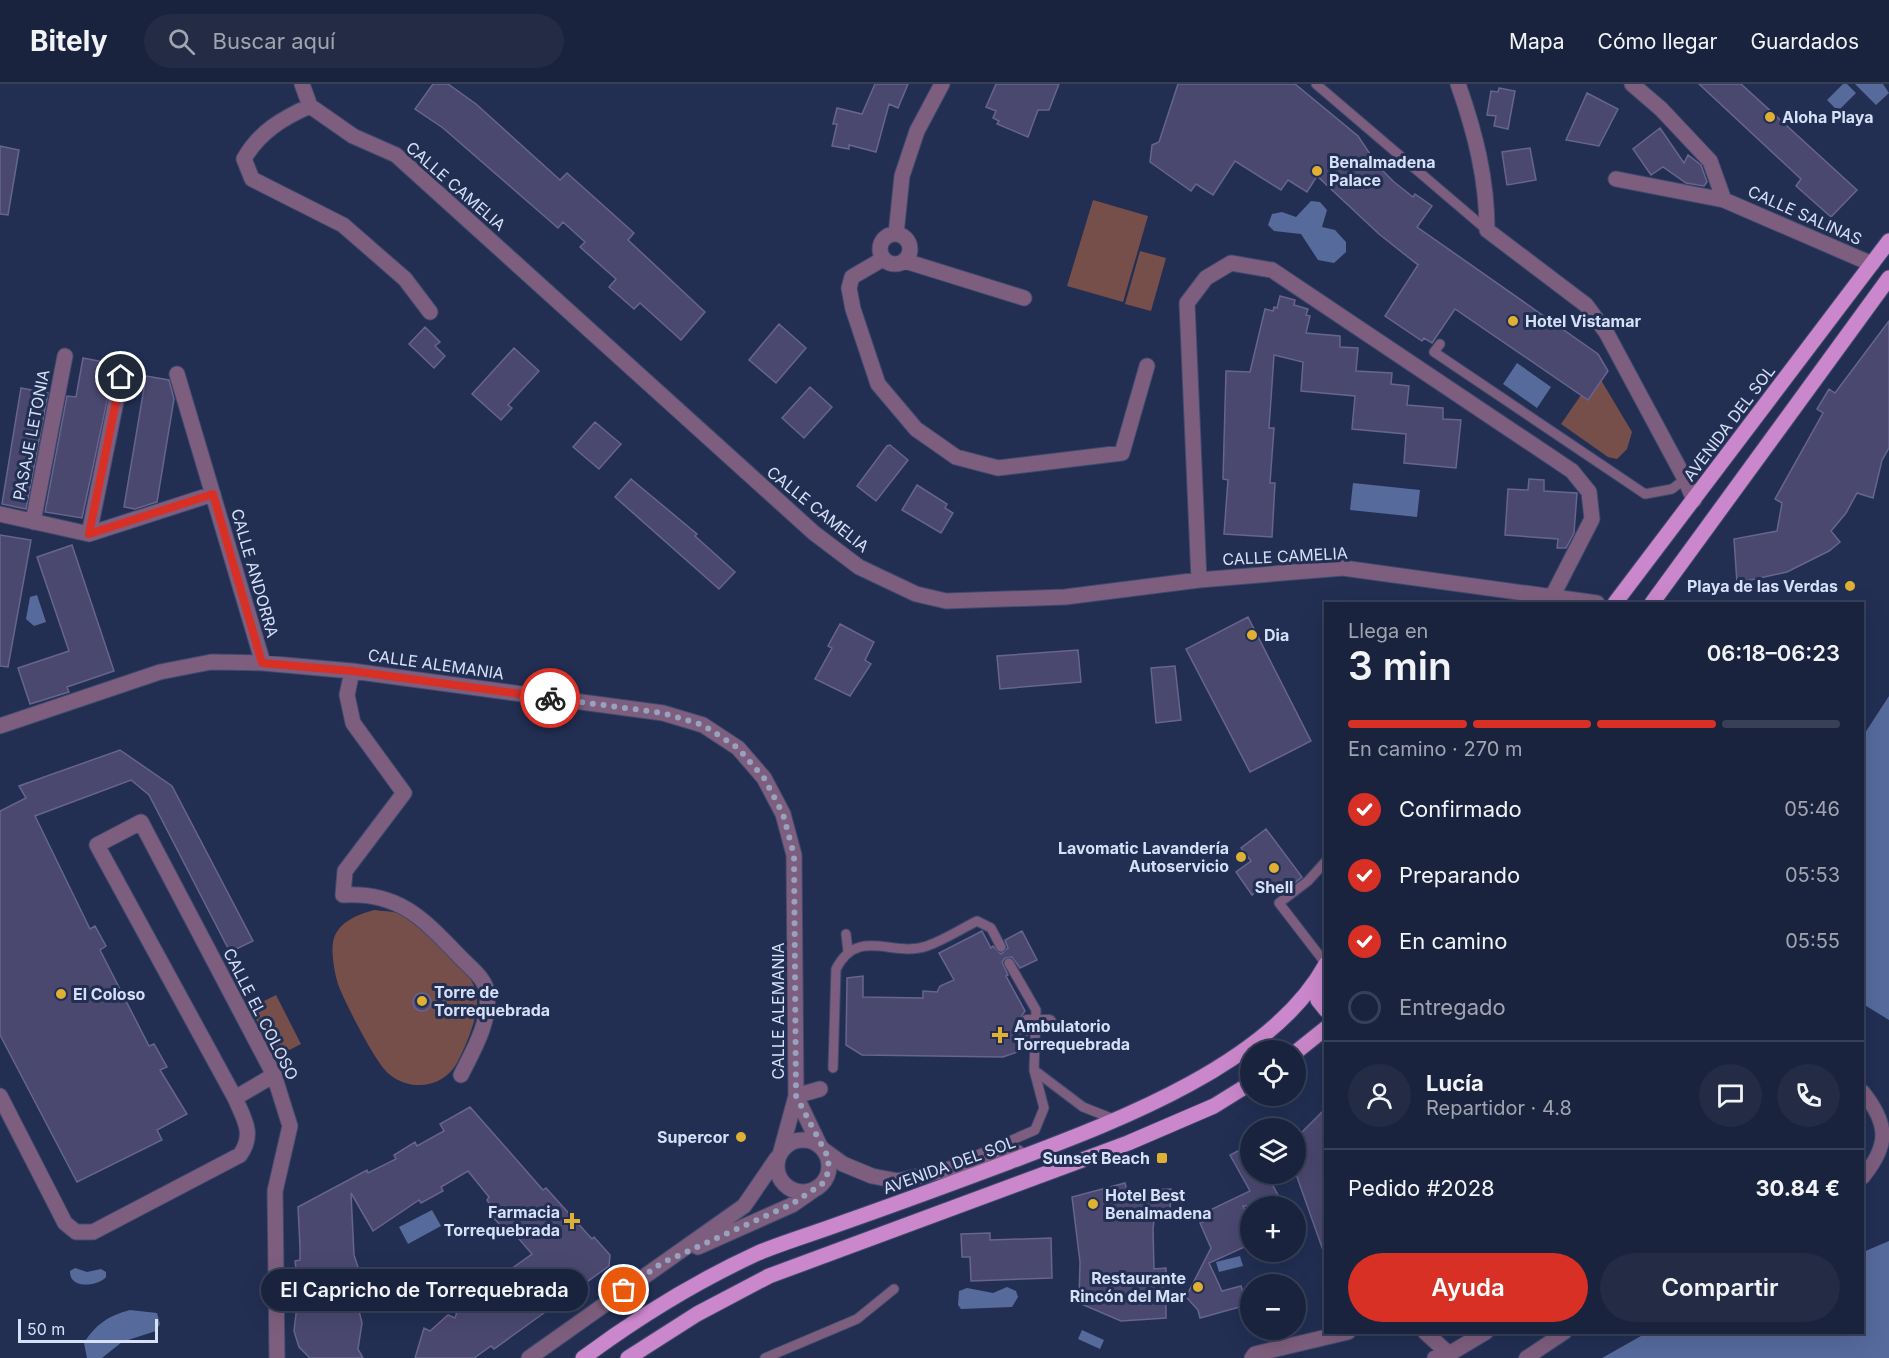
<!DOCTYPE html>
<html lang="es">
<head>
<meta charset="utf-8">
<style>
  :root { --surface:#1a233e; --page:#232b45; --text:#f1f3f6; --muted:#9fa4b0; --line:#384058; --accent:#d93025 }
  body { margin:0; font-family:Inter,sans-serif; background:var(--page); color:var(--text); height:100vh; display:flex; flex-direction:column; font-size:22px; white-space:nowrap }
  * { box-sizing:border-box; margin:0 }
  p { font-size:20px; color:var(--muted) }
  .icon { flex:none; width:33px; height:33px; fill:none; stroke:currentColor; stroke-width:2; stroke-linecap:round; stroke-linejoin:round }
  .map { position:relative; flex:1; overflow:hidden }
  .sheet { position:absolute; left:1324px; top:518px; width:540px; height:732px; display:flex; flex-direction:column; background:var(--surface); border-radius:0px; box-shadow:0 6px 24px #0002,0 0 0 2px var(--line) }
  .sheet>* { flex:none }
  .fabs { position:absolute; left:1240px; top:956px; display:grid; gap:12px }
  .fabs a { display:grid; place-items:center; width:66px; height:66px; border-radius:50%; background:var(--surface); box-shadow:0 6px 24px #0002,0 0 0 2px var(--line); font-size:30px }
  .scale { position:absolute; left:18px; bottom:15px; width:140px; box-sizing:border-box; padding-left:6px; border:3px solid #d6e0f7; border-top:0; font-size:16px; line-height:21px; white-space:nowrap; color:#d6e0f7; -webkit-text-stroke:4px #222f53; paint-order:stroke }
  .pin { position:absolute; display:grid; place-items:center; width:51px; height:51px; color:#fff; margin:-26px; border:3px solid #fff; border-radius:50%; box-shadow:0 2px 6px #0007 }
  .courier { position:absolute; display:grid; place-items:center; width:60px; height:60px; margin:-30px; border:4px solid #d93025; border-radius:50%; background:#fff; color:#222; box-shadow:0 2px 8px #0007 }
  .bubble { position:absolute; height:42px; border-radius:21px; background:var(--surface); box-shadow:0 6px 24px #0002,0 0 0 2px var(--line); font-size:20px; font-weight:600; line-height:42px; text-align:center }
  .overview em { font-style:normal; font-weight:600 }
  .overview div { display:flex; flex-direction:column-reverse }
  .overview { display:flex; align-items:center; justify-content:space-between; height:102px; padding:0 24px }
  h1 { font-size:39px; font-weight:600; line-height:45px }
  .bar { display:grid; grid-template-columns:repeat(4,1fr); gap:9px 6px; align-content:center; height:72px; padding:0 24px }
  .bar i { height:8px; border-radius:4px; background:var(--line) }
  .bar .selected { background:var(--accent) }
  .bar p { grid-column:span 4 }
  .line { display:flex; align-items:center; gap:15px; padding:0 24px; border-top:2px solid var(--line) }
  .line div { flex:1 }
  .round { display:grid; place-items:center; flex:none; width:63px; height:63px; border-radius:32px; background:var(--page) }
  ol { padding:0 24px; list-style:none }
  li { display:flex; align-items:center; gap:18px; height:66px }
  li p { margin-inline-start:auto }
  li .icon { padding:6px; border-radius:50%; background:var(--accent); color:#fff; stroke-width:4 }
  li:last-child { color:var(--muted) }
  li i { width:33px; height:33px; border:3px solid var(--line); border-radius:50% }
  .primary-button { display:flex; gap:12px; margin-top:auto; padding:12px 24px }
  .primary-button a { flex:1; height:69px; border-radius:36px; background:var(--accent); color:#fff; font-size:24px; font-weight:600; line-height:69px; text-align:center }
  .primary-button a+a { background:var(--page); color:var(--text) }
  header { display:flex; align-items:center; gap:36px; box-sizing:border-box; height:84px; padding:0 30px; background:var(--surface); border-bottom:2px solid var(--line) }
  header strong { font-size:28px }
  nav { display:flex; gap:33px; margin-inline-start:auto; font-size:21px }
  .search { width:420px; height:54px; background:var(--page); display:flex; align-items:center; gap:15px; box-sizing:border-box; padding:0 21px; border-radius:33px; color:var(--muted); font-size:22px }
  .map>svg:first-child { display:block }
  .green { fill:#764f4a }
  .water { fill:#566a9c }
  .building { fill:#4b4870; stroke:#67648f; stroke-width:1.5 }
  .lines { fill:none; stroke-linecap:round; stroke-linejoin:round }
  .service-casing { stroke:#3f4b6d; stroke-width:11 }
  .pedestrian-casing { stroke:#3f4b6d; stroke-width:16 }
  .minor-casing { stroke:#3f4b6d; stroke-width:17 }
  .primary-casing { stroke:#3f4b6d; stroke-width:17 }
  .service { stroke:#7e5e7e; stroke-width:9 }
  .pedestrian { stroke:#7e5e7e; stroke-width:14 }
  .minor { stroke:#7e5e7e; stroke-width:15 }
  .primary { stroke:#cb87cb; stroke-width:15 }
  .done { stroke:#97a2be; stroke-width:6; stroke-dasharray:0 10.8 }
  .route { stroke:#d93025; stroke-width:8 }
  .poi-dot { fill:#dfb034; stroke:#222f53; stroke-width:2 }
  .labels { text-anchor:middle; stroke-width:6; stroke-linejoin:round; paint-order:stroke }
  .poi-label { font-size:16px; font-weight:bold; fill:#d6e0f7; stroke:#222f53; text-anchor:start }
  .street-label { font-size:16px; fill:#d6e0f7; stroke:#222f53 }
</style>
</head>
<body>
<header>
<strong>Bitely</strong>
<div class="search"><svg class="icon" aria-label="search" viewBox="0 0 24 24"><circle cx="10" cy="10" r="6"/><path d="M15 15l6 6"/></svg>Buscar aquí</div>
<nav><a>Mapa</a><a>Cómo llegar</a><a>Guardados</a></nav>
</header>
<div class="map">
<svg width="1889" height="1274" viewBox="0 0 1889 1274">
  <rect width="100%" height="100%" fill="#222f53"/>
  <!-- green -->
  <path class="green" d="M1093,116l55,16 -25,86 -56,-16z
    M1140,167l26,7 -15,53 -26,-7z
    M1601,296l31,52 -5,17 -10,10 -9,-2 -47,-33 20,-29 7,5z
    M374,826c9,1 18,1 27,4 21,8 70,55 75,77 5,21 -9,52 -18,70 -13,26 -46,32 -69,13 -13,-10 -43,-70 -50,-87 -4,-11 -8,-33 -6,-45 4,-20 24,-27 41,-32z
    M276,911l25,49 -25,13 -26,-49z"/>
  <!-- water -->
  <path class="water" d="M1843,0h4l9,9 -18,18 -11,-11z
    M1855,0h28l6,9 -13,12z
    M1311,117l9,1 7,8 -5,17 13,3 11,12v10l-12,11 -16,-3 -17,-26 -27,-3 -6,-6 4,-11 10,-2 14,5z
    M1517,279l34,24 -14,21 -34,-24z
    M1353,399l67,7 -3,27 -67,-7z
    M37,511l9,27 -12,4 -8,-7 4,-22z
    M1889,612v324l-26,-16v-268z
    M432,1126l9,16 -33,18 -9,-17z
    M1889,1157v117h-287l46,-26h215v-80z
    M1240,1172l3,10 -24,6 -3,-10z
    M75,1184l12,4 14,-3 5,3v5c-9,10 -37,12 -36,-6z
    M408,1196l7,12 -28,15 -7,-12z
    M1007,1203l9,4 2,6 -6,10 -51,2 -3,-4 1,-14 8,-3 26,5z
    M130,1226l27,3 3,11 -4,7 -34,11 -20,16h-15l-3,-15c12,-19 24,-27 46,-33z
    M1082,1246l22,10 -4,9 -22,-10z"/>
  <!-- building -->
  <path class="building" d="M433,0h15l28,20 84,76 7,-7 67,60 -6,7 77,72 -24,28 -41,-37 -6,6 -25,-22 7,-8 -36,-32 5,-5 -22,-20 -5,6 -115,-100 -28,-19z
    M875,0h33l-10,24 -9,-4 -13,48 -27,-7v4l-17,-3 5,-22h-4l4,-16 25,6z
    M996,0h63l-10,26h-11l-10,27 -31,-13 2,-3 -6,-3 3,-7 -10,-4z
    M1178,0h117l63,52 20,30 16,16 19,15 2,-3 17,12 -15,21 181,127 10,17 -20,29 -133,-91 -23,34 -8,-5 -2,3 -37,-25 33,-51 -39,-31 -62,-58 -10,16 -19,-12 -7,10 -46,-29 -22,34 -17,-11 -5,7 -41,-29 2,-17 7,-3z
    M1699,0h42l116,106 -26,27 -35,-31 5,-7z
    M1499,4l16,3 -7,38 -14,-3 2,-10 -9,-1 4,-24 7,1z
    M1587,9l31,16 -19,37 -33,-6z
    M1660,44l24,35 4,-8 13,10 6,17 -3,4 -18,-3 -23,-16 -12,8 -18,-26z
    M0,62l19,4 -11,65 -8,-1z
    M1530,64l6,32 -29,5 -5,-33z
    M1280,212l15,4 -1,5 14,4 -2,6 4,1 -4,17 34,3v11l18,1 -2,23 36,2 -1,11 18,2 -2,19 36,3v11l18,1 -5,48 -52,-5 2,-29 -54,-5 3,-33 -54,-5 2,-29 -29,-7 -5,73h5l-4,55h5l-3,54 -48,-3 4,-54 -5,-1 3,-108 24,1 15,-63 8,2 1,-4 3,1z
    M1889,237v127l-7,12 -9,38 -16,-5 -11,20 -15,18 9,11 -11,9 -42,21 -50,11 -3,-44 43,-8 5,-28 -7,-4 48,-86 -6,-4 12,-20 6,4z
    M779,240l27,24 -30,35 -27,-23z
    M425,243l15,15 -5,4 10,10 -11,12 -25,-24z
    M514,264l25,23 -31,34 4,3 -11,12 -29,-26z
    M83,274l32,6 -33,154 -37,-6 22,-116 9,1z
    M146,292l23,4 5,19 -17,103 -22,7 -11,-2z
    M810,303l22,20 -28,31 -22,-20z
    M21,304l27,5 -22,116 -24,-5z
    M595,338l26,22 -22,25 -26,-22z
    M890,361l18,15 -32,41 -19,-15 30,-40z
    M631,395l66,55 -2,2 40,36 -16,17 -104,-92z
    M1529,395l15,1v11l33,2 -3,40 -8,15h-9l1,-9 -53,-4 3,-46 20,1z
    M917,401l30,19 -2,4 8,5 -12,20 -39,-23z
    M0,451l31,5 -23,127 -8,-1z
    M72,461l42,126 -47,16 2,5 -39,12 -12,-36 51,-17 -32,-94z
    M1248,533l63,124 -61,31 -64,-123z
    M840,540l34,18 -9,18 6,4 -21,32 -35,-17 17,-31 -4,-2z
    M1078,566l3,32 -81,7 -3,-33z
    M1175,582l6,54 -25,3 -5,-55z
    M120,666l52,36 81,155 -23,11 -81,-157 -18,-15 -96,36 55,113 5,-3 11,20 -6,4 49,96 5,-2 13,23 -7,3 27,44 -30,16 5,10 -85,42 -77,-147v-224l26,-13 -7,-12z
    M1266,745l36,48 -22,17 -9,-13 -19,14 -16,-23 15,-11 -10,-13z
    M982,847l9,17 2,-2 8,8 7,-6 -3,-8 17,-9 15,29 -17,8 -8,-11 -7,1 -3,4 6,13 -2,1 19,35 -7,10 9,14 -7,16 -17,6 -141,-2 -16,-10 1,-67 16,-2v21l60,1v-7l14,1 3,-6 14,-6 -15,-27z
    M413 918a9 9 0 1 1 18 0a9 9 0 1 1-18 0Z
    M470,1023l73,83 3,-2 46,51 2,-2 16,18 -1,11 -115,83 -3,-3 -17,12h-59l9,-30 6,3 18,-16 7,3 4,-12 73,-52 -25,-29 -6,1 -11,-12 -2,-8 2,-1 -3,-5 2,-3 -21,-26 -27,16 2,4 -22,12 -2,-3 -46,31 -22,-38 3,62 4,12 -4,23 8,33 -4,26 5,9h-53l-11,-11 -5,-16 4,-34 -4,-21h3l-2,-15 5,-1v-13l-2,-40 69,-37 1,3 28,-14 -2,-4 21,-13 2,4 27,-15 -4,-7z
    M1326,1024v144l-2,1 -28,-79v-36z
    M1251,1060v29h15l18,33h-41l7,15 -4,2 5,12v9l-42,19 13,28 19,-5 6,19 -47,13 -2,-8 -12,-13 25,-49 -11,-25 13,-6 -3,-7 40,-19 -20,-36z
    M1125,1099l2,8 44,-2 -1,24h-15l-2,16 1,40 12,-1v50l-45,3 -42,-18 1,-41 -8,-65z
    M990,1149v7l61,-2 1,40 -81,3 -1,-24h-8l-1,-23z"/>
  <g class="lines">
    <defs>
      <path id="service" d="M1316,0l171,146
        M1440,260l-6,8 211,142 27,-5 13,-10
        M1326,777l-18,20 -29,22 47,61
        M846,850l2,17
        M1009,879l27,47 -2,60
        M833,984l3,-99c22,-43 57,-11 91,-23 17,-6 34,-17 50,-25l14,7 10,19
        M966,1076l69,-30 9,-22 -10,-38 49,37 33,13
        M765,1274l92,-39 37,-30"/>
      <path id="pedestrian" d="M1027,938h22
        M1863,1008c26,33 26,53 0,85
        M1526,1274l39,-26"/>
      <path id="minor" d="M302,0l8,22 43,30 43,19 418,378 45,34 57,27 30,7 119,-4 134,-17 144,-12 254,35
        M1458,0c17,48 29,95 29,146l99,75 20,27 79,147 9,21
        M1632,0l29,25 49,52 14,39 148,64
        M310,22c-27,12 -51,26 -66,53l8,20 91,46 62,54 25,33
        M1616,95l108,21
        M880 165a15 15 0 1 1 30 0a15 15 0 1 1-30 0Z
        M896,150l6,-58 15,-45 25,-47
        M883,175l-31,18 -3,11 4,21 25,75 38,45 40,28 42,11 124,-15 25,-87
        M905,177l119,37
        M177,290l86,289
        M0,430l89,20 124,-40
        M33,438l32,-166
        M89,450l32,-157
        M1199,496l-12,-277 19,-25 25,-15 41,7 300,201 17,21 3,27 -39,76
        M352,587l-5,24 6,28 51,70 -59,78 -2,24c58,-4 83,27 120,65 9,9 22,19 24,32 4,29 -14,59 -26,83
        M0,642l160,-54 51,-10 52,1 89,8 311,42 40,12 35,23 26,30 19,36 11,41 2,241 23,48
        M274,991l-39,23 -138,-253 44,-23 133,253 16,51 -15,65 2,167
        M0,1012l65,127 11,9h17l147,-77c15,-21 4,-36 -5,-57
        M796,1012l24,-7
        M777 1082a26 26 0 1 1 52 0a26 26 0 1 1-52 0Z
        M781,1067l15,-55
        M825,1067l18,13 29,12 26,5 120,-28
        M698,1163l94,-42 23,-16
        M1425,1248l24,22
        M529,1274l215,-152 33,-48
        M1252,1274l3,-4 93,-22
        M1435,1274l14,-4 37,-22"/>
      <path id="primary" d="M1615,519l274,-362
        M1652,519l237,-325
        M1315,901l3,15 8,10
        M1296,968l30,-24
        M583,1274c54,-40 114,-77 175,-105 26,-11 54,-19 81,-29 57,-20 114,-41 170,-62 103,-39 262,-97 317,-198
        M628,1274l69,-44 72,-38 359,-133 86,-37 37,-23"/>
    </defs>
    <!-- service casing -->
    <use href="#service" class="service-casing"/>
    <!-- pedestrian casing -->
    <use href="#pedestrian" class="pedestrian-casing"/>
    <!-- minor casing -->
    <use href="#minor" class="minor-casing"/>
    <!-- primary casing -->
    <use href="#primary" class="primary-casing"/>
    <!-- service -->
    <use href="#service" class="service"/>
    <!-- pedestrian -->
    <use href="#pedestrian" class="pedestrian"/>
    <!-- minor -->
    <use href="#minor" class="minor"/>
    <!-- primary -->
    <use href="#primary" class="primary"/>
  </g>
  <g class="lines">
    <!-- done -->
    <path class="done" d="M550,614l113,15 40,12 35,23 26,30 19,36 11,41 2,241 33,63 -2,17 -5,8 -30,20 -130,59 -38,27"/>
    <!-- route -->
    <path class="route" d="M121,293l-32,157 124,-40 49,169 90,8 198,27"/>
  </g>
  <!-- markers -->
  <g class="poi-dot">
    <circle cx="1770" cy="33" r="6"/>
    <circle cx="1317" cy="87" r="6"/>
    <circle cx="1513" cy="237" r="6"/>
    <circle cx="1850" cy="502" r="6"/>
    <circle cx="1252" cy="551" r="6"/>
    <circle cx="1241" cy="773" r="6"/>
    <circle cx="1274" cy="784" r="6"/>
    <circle cx="61" cy="910" r="6"/>
    <circle cx="422" cy="917" r="6"/>
    <path d="M997 942h6v6h6v6h-6v6h-6v-6h-6v-6h6z"/>
    <circle cx="741" cy="1053" r="6"/>
    <rect x="1156" y="1068" width="12" height="12" rx="3"/>
    <circle cx="1093" cy="1120" r="6"/>
    <path d="M569 1128h6v6h6v6h-6v6h-6v-6h-6v-6h6z"/>
    <circle cx="1198" cy="1203" r="6"/>
  </g>
  <g class="labels">
    <!-- poi labels -->
    <g class="poi-label">
      <text x="1782" y="39">Aloha Playa</text>
      <text x="1329" y="84">Benalmadena<tspan x="1329" dy="18">Palace</tspan></text>
      <text x="1525" y="243">Hotel Vistamar</text>
      <text x="1838" y="508" text-anchor="end">Playa de las Verdas</text>
      <text x="1264" y="557">Dia</text>
      <text x="1229" y="770" text-anchor="end">Lavomatic Lavandería<tspan x="1229" dy="18">Autoservicio</tspan></text>
      <text x="1274" y="809" text-anchor="middle">Shell</text>
      <text x="434" y="914">Torre de<tspan x="434" dy="18">Torrequebrada</tspan></text>
      <text x="73" y="916">El Coloso</text>
      <text x="1014" y="948">Ambulatorio<tspan x="1014" dy="18">Torrequebrada</tspan></text>
      <text x="729" y="1059" text-anchor="end">Supercor</text>
      <text x="1150" y="1080" text-anchor="end">Sunset Beach</text>
      <text x="1105" y="1117">Hotel Best<tspan x="1105" dy="18">Benalmadena</tspan></text>
      <text x="560" y="1134" text-anchor="end">Farmacia<tspan x="560" dy="18">Torrequebrada</tspan></text>
      <text x="1186" y="1200" text-anchor="end">Restaurante<tspan x="1186" dy="18">Rincón del Mar</tspan></text>
    </g>
    <!-- street labels -->
    <g class="street-label">
      <text transform="translate(456 102) rotate(41)" y="6">CALLE CAMELIA</text>
      <text transform="translate(1805 131) rotate(24)" y="6">CALLE SALINAS</text>
      <text transform="translate(1729 339) rotate(-53)" y="6">AVENIDA DEL SOL</text>
      <text transform="translate(31 351) rotate(-79)" y="6">PASAJE LETONIA</text>
      <text transform="translate(818 425) rotate(39)" y="6">CALLE CAMELIA</text>
      <text transform="translate(1285 472) rotate(-3)" y="6">CALLE CAMELIA</text>
      <text transform="translate(255 489) rotate(74)" y="6">CALLE ANDORRA</text>
      <text transform="translate(436 580) rotate(8)" y="6">CALLE ALEMANIA</text>
      <text transform="translate(778 927) rotate(-90)" y="6">CALLE ALEMANIA</text>
      <text transform="translate(261 930) rotate(63)" y="6">CALLE EL COLOSO</text>
      <text transform="translate(949 1081) rotate(-20)" y="6">AVENIDA DEL SOL</text>
    </g>
  </g>
</svg>
<div class="fabs">
<a><svg class="icon" aria-label="locate" viewBox="0 0 24 24"><circle cx="12" cy="12" r="6"/><path d="M12 2v4M12 18v4M2 12h4M18 12h4"/></svg></a>
<a><svg class="icon" aria-label="layers" viewBox="0 0 24 24"><path d="M12 4l9 5-9 5-9-5zM3 14l9 5 9-5"/></svg></a>
<a>+</a>
<a>−</a>
</div>
<div class="scale">50 m</div>
<div class="pin" style="left:624px;top:1206px;background:#ea580c"><svg class="icon" aria-label="bag" viewBox="0 0 24 24"><path d="M5 8h14l-1 12H6zM9 8a3 3 0 0 1 6 0"/></svg></div>
<div class="pin" style="left:121px;top:293px;background:#1f2937"><svg class="icon" aria-label="home" viewBox="0 0 24 24"><path d="M3 11l9-7 9 7M6 9v11h12V9"/></svg></div>
<div class="courier" style="left:550px;top:614px"><svg class="icon" aria-label="bike" viewBox="0 0 24 24"><circle cx="6" cy="16" r="4"/><circle cx="18" cy="16" r="4"/><path d="M6 16l4-8h5l3 8M10 8l3 8H6M13 5h3"/></svg></div>
<div class="bubble" style="left:261px;top:1185px;width:327px">El Capricho de Torrequebrada</div>
<section class="sheet">
<div class="overview"><div><h1>3 min</h1><p>Llega en</p></div><em>06:18–06:23</em></div>
<div class="bar"><i class="selected"></i><i class="selected"></i><i class="selected"></i><i></i><p>En camino · 270 m</p></div>
<ol>
<li><svg class="icon" aria-label="check" viewBox="0 0 24 24"><path d="M5 12l5 5 9-10"/></svg>Confirmado<p>05:46</p></li>
<li><svg class="icon" aria-label="check" viewBox="0 0 24 24"><path d="M5 12l5 5 9-10"/></svg>Preparando<p>05:53</p></li>
<li><svg class="icon" aria-label="check" viewBox="0 0 24 24"><path d="M5 12l5 5 9-10"/></svg>En camino<p>05:55</p></li>
<li><i></i>Entregado</li>
</ol>
<div class="line" style="height:108px"><a class="round"><svg class="icon" aria-label="person" viewBox="0 0 24 24"><circle cx="12" cy="8" r="4"/><path d="M4 21q1-7 8-7t8 7"/></svg></a><div><b>Lucía</b><p>Repartidor · 4.8</p></div><a class="round"><svg class="icon" aria-label="chat" viewBox="0 0 24 24"><path d="M4 5h16v11H9l-5 4z"/></svg></a><a class="round"><svg class="icon" aria-label="phone" viewBox="0 0 24 24"><path d="M5 4h4l2 5-3 2q2 4 5 5l2-3 5 2v4C11 20 4 13 5 4z"/></svg></a></div>
<div class="line" style="height:78px"><div>Pedido #2028</div><b>30.84 €</b></div>
<div class="primary-button"><a>Ayuda</a><a>Compartir</a></div>
</section>
</div>
</body>
</html>
